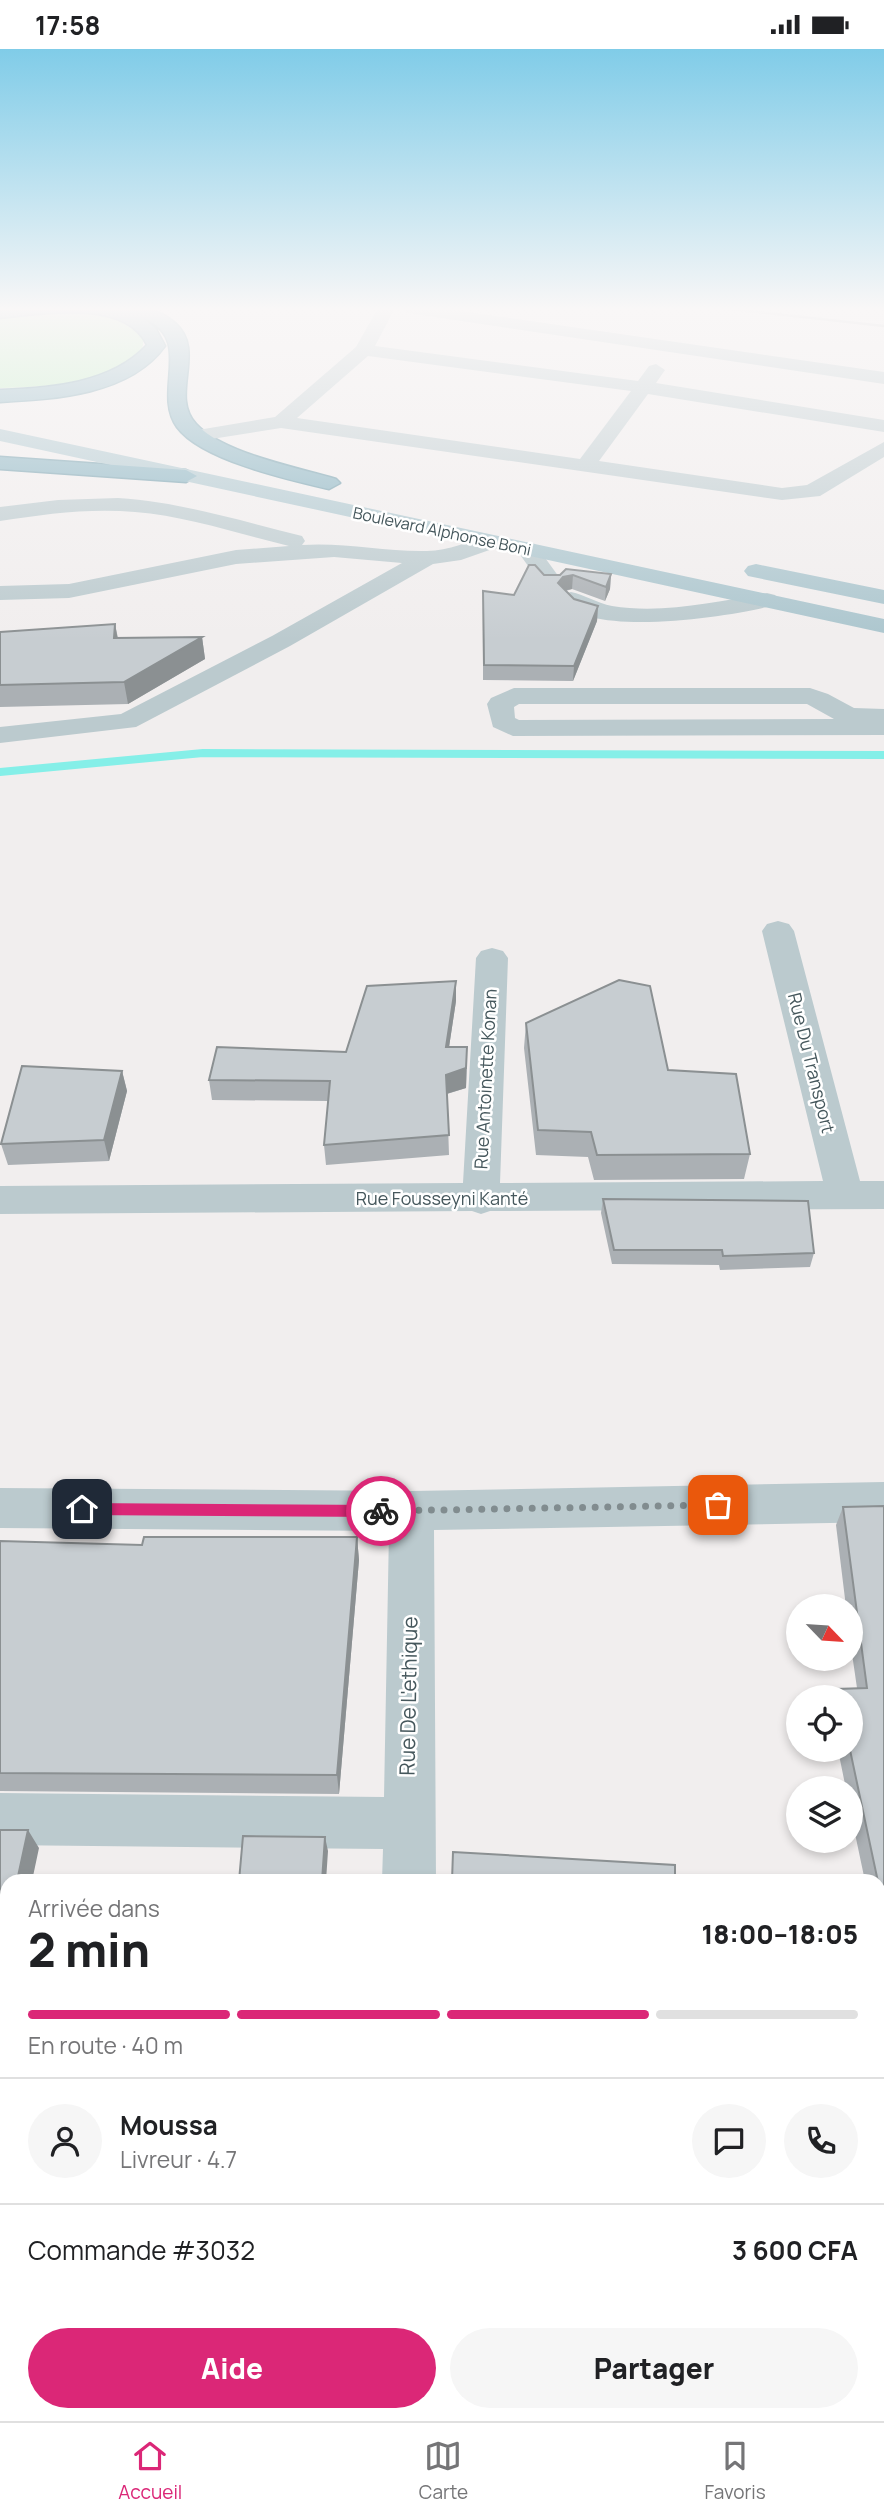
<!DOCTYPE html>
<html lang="fr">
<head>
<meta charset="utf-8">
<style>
  :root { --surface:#fff; --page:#f6f6f6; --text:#202124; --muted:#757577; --line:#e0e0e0; --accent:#db2777 }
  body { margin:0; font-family:Manrope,sans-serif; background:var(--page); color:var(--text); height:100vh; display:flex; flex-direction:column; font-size:26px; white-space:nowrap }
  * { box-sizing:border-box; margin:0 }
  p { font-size:23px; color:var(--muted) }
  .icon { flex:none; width:38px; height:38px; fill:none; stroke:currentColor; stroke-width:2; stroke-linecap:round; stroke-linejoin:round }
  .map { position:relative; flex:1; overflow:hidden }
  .side { position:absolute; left:0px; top:1825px; width:886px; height:548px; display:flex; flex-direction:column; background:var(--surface); border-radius:21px 21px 0 0; box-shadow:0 4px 10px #0003 }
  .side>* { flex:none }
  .needle { width:46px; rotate:115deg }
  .fabs { position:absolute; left:786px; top:1545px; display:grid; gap:14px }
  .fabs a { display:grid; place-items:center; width:77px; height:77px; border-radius:50%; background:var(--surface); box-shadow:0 4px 10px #0003; font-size:35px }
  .pin { position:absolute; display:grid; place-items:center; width:60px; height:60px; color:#fff; margin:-30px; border-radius:14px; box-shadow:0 4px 10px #0006 }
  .courier { position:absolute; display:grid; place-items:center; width:70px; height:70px; margin:-35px; border:5px solid #db2777; border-radius:50%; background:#fff; color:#222; box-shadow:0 2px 9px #0007 }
  .overview em { font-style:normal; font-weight:800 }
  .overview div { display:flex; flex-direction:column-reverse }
  .overview { display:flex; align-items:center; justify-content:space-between; height:119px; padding:0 28px }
  h1 { font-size:46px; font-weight:800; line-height:52px }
  .bar { display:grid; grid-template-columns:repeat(4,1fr); gap:10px 7px; align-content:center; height:84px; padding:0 28px }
  .bar i { height:9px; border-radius:5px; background:var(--line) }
  .bar .on { background:var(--accent) }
  .bar p { grid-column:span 4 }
  .line { display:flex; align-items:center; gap:18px; padding:0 28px; border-top:2px solid var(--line) }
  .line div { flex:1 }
  .round { display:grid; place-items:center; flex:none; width:74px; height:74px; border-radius:37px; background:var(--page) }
  .cta { display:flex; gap:14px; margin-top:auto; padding:14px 28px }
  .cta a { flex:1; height:80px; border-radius:42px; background:var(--accent); color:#fff; font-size:28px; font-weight:800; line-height:80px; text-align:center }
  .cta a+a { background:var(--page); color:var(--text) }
  .status { display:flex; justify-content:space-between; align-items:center; height:49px; padding:0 35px; background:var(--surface); direction:ltr }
  .status svg { height:19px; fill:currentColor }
  .menu { display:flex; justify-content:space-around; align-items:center; height:98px; border-top:2px solid var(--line); background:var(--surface); font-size:19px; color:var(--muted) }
  .menu a { display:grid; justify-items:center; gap:4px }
  .menu .on { color:var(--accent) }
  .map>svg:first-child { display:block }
  .green { fill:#baf0c0 }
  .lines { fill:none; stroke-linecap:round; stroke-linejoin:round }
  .stream { stroke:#85efe8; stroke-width:8 }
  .highway-casing { stroke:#6f9cab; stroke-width:3 }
  .minor { fill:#bbcace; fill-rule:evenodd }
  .major { fill:#acc6ce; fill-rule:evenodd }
  .highway { fill:#83b0bf; fill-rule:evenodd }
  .rail { stroke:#b0b5b9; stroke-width:2.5 }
  .wall { fill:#abb0b4 }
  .shaded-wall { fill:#8b9092 }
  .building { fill:#c7cdd1; stroke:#8b9092; stroke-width:2 }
  .route { fill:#db2777 }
  .done { stroke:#818c8f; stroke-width:7; stroke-dasharray:0 12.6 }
  .labels { text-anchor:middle; stroke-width:5; stroke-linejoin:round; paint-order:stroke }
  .far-street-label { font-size:16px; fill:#45575c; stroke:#fff }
  .street-label { font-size:18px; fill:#45575c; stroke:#fff }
  .near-street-label { font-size:21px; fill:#45575c; stroke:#fff }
</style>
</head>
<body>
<div class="status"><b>17:58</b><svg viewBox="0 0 49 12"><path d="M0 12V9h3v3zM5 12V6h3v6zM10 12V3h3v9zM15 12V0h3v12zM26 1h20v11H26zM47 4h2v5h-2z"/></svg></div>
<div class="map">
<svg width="884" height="2372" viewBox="0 0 884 2372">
  <rect width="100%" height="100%" fill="#f1eeee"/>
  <!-- green -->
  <path class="green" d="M0,259h99l-3,6 22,6 25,16v9l-4,12c-44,27 -89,30 -139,31z"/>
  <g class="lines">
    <!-- stream -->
    <path class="stream" d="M0,723l203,-19 681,2"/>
    <defs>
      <path id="highway" d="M0,259h115l11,3 -1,-3c20,0 34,1 50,15 32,28 -6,72 21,101 28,30 101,43 140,55l4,4 -11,6c-39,-9 -128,-29 -152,-62 -25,-35 17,-87 -32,-108l11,10 9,17c-35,49 -110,53 -165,56v-12c50,-2 111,-6 147,-45 -21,-46 -106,-32 -147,-27z
        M0,408l186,13 11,6 -11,6 -186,-13z"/>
    </defs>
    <!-- highway casing -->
    <use href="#highway" class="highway-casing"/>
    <!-- minor -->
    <path class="minor" d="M378,259h17l-20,38 263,35 11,-15 7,-2 9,6 -9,13 228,37v12l-236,-38 -49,67 183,27 25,-3 77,-43v15l-64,39 -38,4 -501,-72 -82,13 -7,-2 -3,-4 3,-4 83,-14 81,-70zM368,307l263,35 -51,68 -283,-41z
      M399,259h41l444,64v12l-476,-71z
      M118,449c63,4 123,23 184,38l3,5 -3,4c42,-3 83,7 125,6 22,0 42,-10 63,-16l11,7 -3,5 -37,13 -28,4 -143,82 -154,81 -136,16v-16l121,-13 151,-78 130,-73 -68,-6 -98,7 -167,34 -69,2v-14l69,-2 167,-34 53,-4c-51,-12 -102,-30 -154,-34 -45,-4 -90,2 -135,9v-14l58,-7z
      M527,493l8,2 24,33 4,5 -4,5h-16l-27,-38z
      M571,543c14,3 26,11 41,14 50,8 105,-4 155,-13l8,2 4,5 -4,5c-42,11 -188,35 -216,-6l4,-5z
      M514,639h296l18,6 26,14 30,1v26l-371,1 -20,-9 -6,-23 4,-6zM519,655h288l27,15 -315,1 -4,-2 -1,-11z
      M778,872l11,3 5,7 66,250h24v28l-394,2 -9,3 -9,-3 -472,3v-28l463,-3 13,-225 5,-7 11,-3 11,3 5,7 -8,225 323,-2 -61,-250 5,-7z
      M884,1433v40l-450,8 2,351h-54l1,-32 -383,-4v-52l384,4 5,-266 -389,-3v-40l412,3z
      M0,2300h7v64h-7z
      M878,2308h6v64l-24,-6h18z"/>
    <!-- major -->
    <path class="major" d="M0,380l884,190v14l-884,-192z
      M756,515l128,26v14l-136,-28 -4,-5 4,-5z"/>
    <!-- highway -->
    <use href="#highway" class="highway"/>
    <!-- rail -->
    <path class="rail" d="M721,259l163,18"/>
  </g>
  <!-- wall -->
  <path class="wall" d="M611,525l-1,15 -5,12 -33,-12 -6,2 8,8 24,7 -1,15 -24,60 -90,-1v-89l31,4 30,-20z
    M115,575l3,14 84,-1 3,22 -77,45 -128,3v-75z
    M456,952l-7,46h18v19l-1,22 -19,6 2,61 -123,10 -2,-20 5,-44 -117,-1 -3,-20 137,-28z
    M526,974l142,47 82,84 -6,25 -150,1 -6,-23 -52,-2 -12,-107z
    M122,1022l5,20 -18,70 -101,4 -7,-21z
    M603,1150l211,54 -4,14 -90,3 -1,-5 -107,-1 -11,-51z
    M884,1457v464l-6,-26v-63h-13l-15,-71v-21h-4l-8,-39h12v-53h-18l4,-8 21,-1 -7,-48v-33h-4l-10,-82 7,-18z
    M357,1488l2,23 -20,234 -339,-3v-250l142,4z"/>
  <!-- shaded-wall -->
  <path class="shaded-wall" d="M611,525l-1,15 -5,12 1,-14z
    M573,526l-1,14 -10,2 -4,-8 5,-6z
    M598,557l-1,15 -24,60 1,-15z
    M115,575l4,22 -5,-8z
    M202,588l3,22 -77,45 -4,-22z
    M456,932v20l-10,66v-20z
    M467,998l-1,41 -20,6v-19z
    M122,1022l5,20 -18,70 -5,-21z
    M357,1488l2,23 -20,234 -2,-19z
    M28,1781l11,18 -7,33h-15z
    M325,1788l3,14 -2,30h-4z
    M7,1877v71l-7,33v-72z"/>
  <!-- building -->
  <path class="building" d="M529,516h6l9,10h16l6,-6 45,5 -5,13 -33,-12 -10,2 -5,6 16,16 24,7 -24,60 -90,-1 -1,-74 31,4z
    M115,575l-1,14 88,-1 -78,45 -124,3v-53z
    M619,931l31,6 18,84 68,4 14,80 -153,1 -6,-23 -53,-2 -12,-107z
    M456,932l-10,66h21l-1,21 -20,7 3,60 -125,10 6,-64 -121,-1 8,-33 129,5 21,-66z
    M22,1017l100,5 -18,69 -103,4z
    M603,1150l205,2 6,52 -91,3 -1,-6h-108z
    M884,1457v404l-34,-160v-53h-12l-2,-8 31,-1 -24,-181z
    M144,1488h213l-20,238 -337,-2v-232l142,4z
    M0,1781h28l-11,51h-10v45l-7,32z
    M243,1787l82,1 -3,44h-83z
    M453,1803l222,13v16h-223z"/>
  <!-- sky -->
  <linearGradient id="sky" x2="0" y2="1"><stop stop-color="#80cce8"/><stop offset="0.44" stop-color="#f9f7f7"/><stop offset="1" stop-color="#f9f7f7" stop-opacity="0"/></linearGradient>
  <rect width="884" height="591" fill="url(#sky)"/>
  <!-- route -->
  <path class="route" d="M82,1454l299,2 6,6 -6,6 -299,-2 -6,-6z"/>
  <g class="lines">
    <!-- done -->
    <path class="done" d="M381,1462l337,-6"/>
  </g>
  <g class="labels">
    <!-- far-street labels -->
    <g class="far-street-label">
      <text transform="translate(442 482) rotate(12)" y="6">Boulevard Alphonse Boni</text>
    </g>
    <!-- street labels -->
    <g class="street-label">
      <text transform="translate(811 1014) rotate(76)" y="6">Rue Du Transport</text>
      <text transform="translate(486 1030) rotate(-87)" y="6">Rue Antoinette Konan</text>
      <text x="442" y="1156">Rue Fousseyni Kanté</text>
    </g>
    <!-- near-street labels -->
    <g class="near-street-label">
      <text transform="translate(409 1647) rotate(-89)" y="7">Rue De L'ethique</text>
    </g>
  </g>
</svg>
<div class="fabs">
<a><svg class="needle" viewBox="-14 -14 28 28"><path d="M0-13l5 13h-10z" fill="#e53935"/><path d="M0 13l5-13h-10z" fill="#757577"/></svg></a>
<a><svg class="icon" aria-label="locate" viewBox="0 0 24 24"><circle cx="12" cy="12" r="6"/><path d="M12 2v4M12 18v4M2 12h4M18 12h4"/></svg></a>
<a><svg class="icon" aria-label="layers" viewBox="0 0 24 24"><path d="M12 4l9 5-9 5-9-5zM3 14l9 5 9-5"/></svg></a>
</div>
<div class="pin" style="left:718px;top:1456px;background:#ea580c"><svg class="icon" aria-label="bag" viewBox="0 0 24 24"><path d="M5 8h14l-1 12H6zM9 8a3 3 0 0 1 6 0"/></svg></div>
<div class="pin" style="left:82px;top:1460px;background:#1f2937"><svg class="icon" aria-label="home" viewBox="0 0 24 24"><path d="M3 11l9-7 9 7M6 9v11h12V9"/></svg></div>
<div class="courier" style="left:381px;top:1462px"><svg class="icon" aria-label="bike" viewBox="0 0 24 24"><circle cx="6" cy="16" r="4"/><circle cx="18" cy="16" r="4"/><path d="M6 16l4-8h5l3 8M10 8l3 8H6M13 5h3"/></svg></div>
<section class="side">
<div class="overview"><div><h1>2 min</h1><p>Arrivée dans</p></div><em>18:00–18:05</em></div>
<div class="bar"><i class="on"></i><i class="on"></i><i class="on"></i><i></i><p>En route · 40 m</p></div>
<div class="line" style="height:126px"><a class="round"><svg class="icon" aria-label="person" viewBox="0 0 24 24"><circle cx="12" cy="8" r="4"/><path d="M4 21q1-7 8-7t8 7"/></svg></a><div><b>Moussa</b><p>Livreur · 4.7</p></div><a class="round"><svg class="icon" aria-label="chat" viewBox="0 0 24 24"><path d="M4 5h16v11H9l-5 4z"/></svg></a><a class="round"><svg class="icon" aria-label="phone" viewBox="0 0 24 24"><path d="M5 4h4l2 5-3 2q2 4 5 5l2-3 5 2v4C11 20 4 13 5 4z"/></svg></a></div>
<div class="line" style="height:91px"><div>Commande #3032</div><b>3 600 CFA</b></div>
<div class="cta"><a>Aide</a><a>Partager</a></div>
</section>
</div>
<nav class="menu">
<a class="on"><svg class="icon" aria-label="home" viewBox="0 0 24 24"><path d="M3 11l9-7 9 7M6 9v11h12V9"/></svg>Accueil</a>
<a><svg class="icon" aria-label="map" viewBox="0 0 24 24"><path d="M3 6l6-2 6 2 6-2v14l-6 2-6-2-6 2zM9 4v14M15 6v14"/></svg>Carte</a>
<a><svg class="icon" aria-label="saved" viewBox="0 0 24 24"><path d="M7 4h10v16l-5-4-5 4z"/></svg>Favoris</a>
</nav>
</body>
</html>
